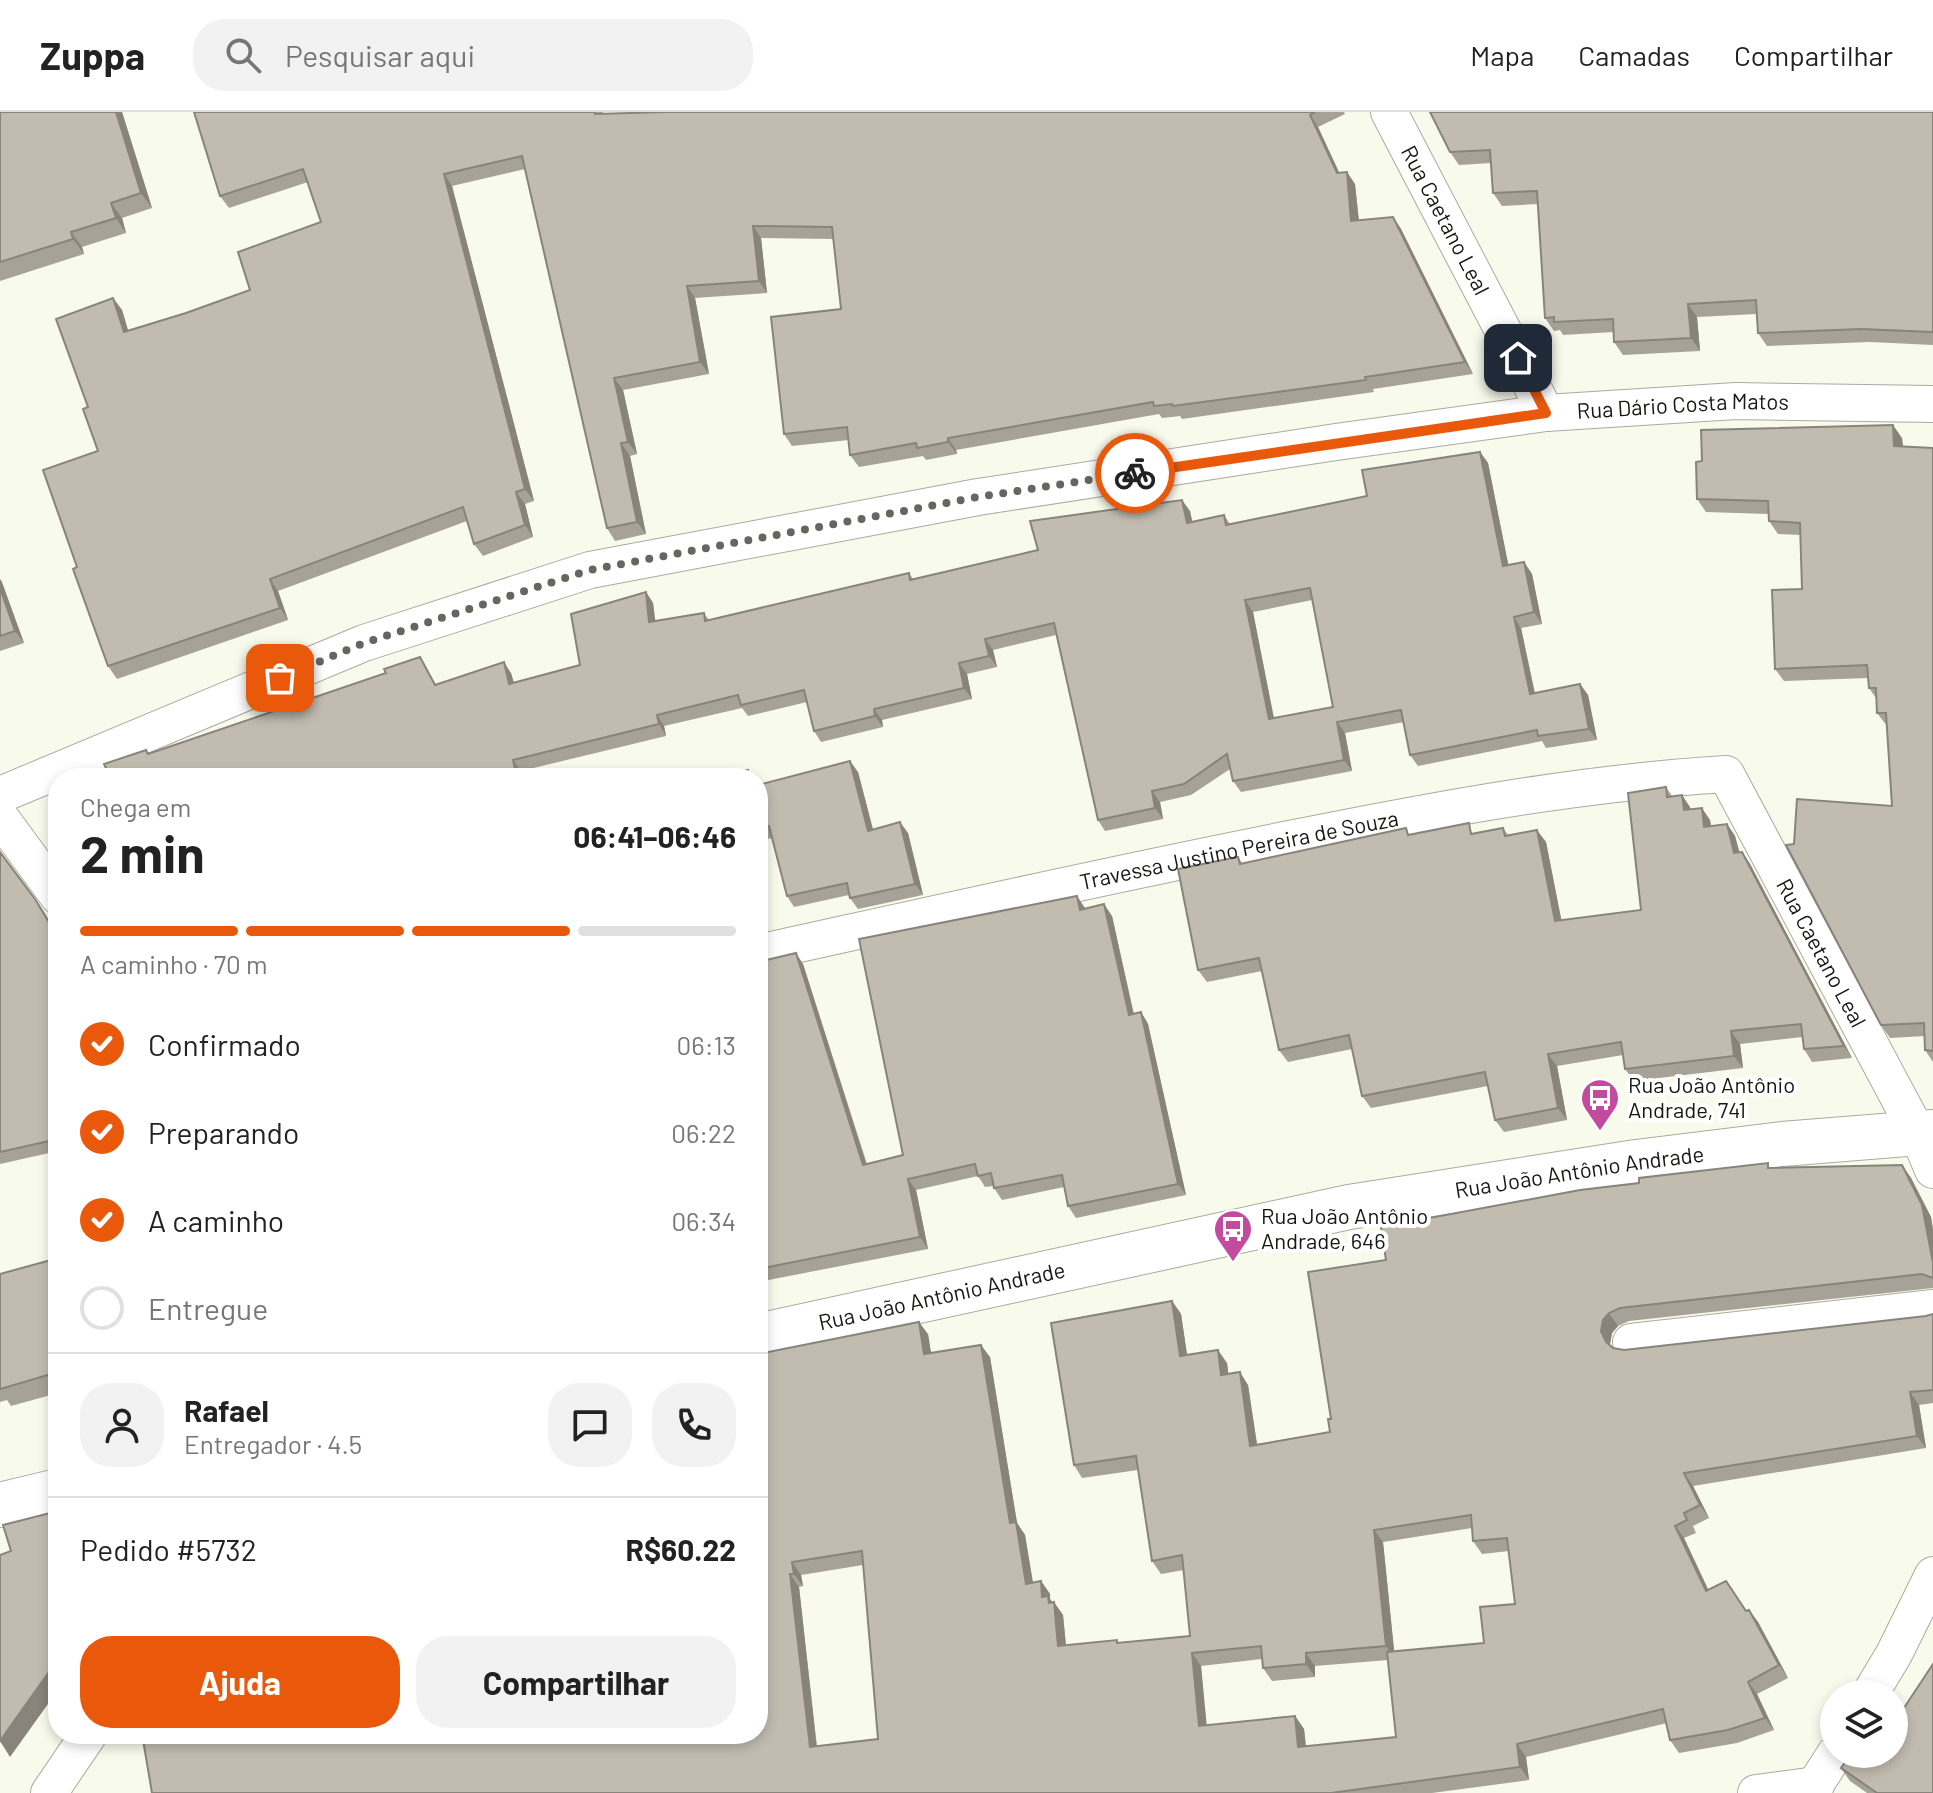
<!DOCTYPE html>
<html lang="pt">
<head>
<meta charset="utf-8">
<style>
  :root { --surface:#fff; --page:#f2f2f2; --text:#222; --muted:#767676; --line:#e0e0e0; --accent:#ea580c }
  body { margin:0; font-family:Barlow,sans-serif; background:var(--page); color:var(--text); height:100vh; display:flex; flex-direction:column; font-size:30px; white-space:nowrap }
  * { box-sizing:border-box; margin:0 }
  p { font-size:26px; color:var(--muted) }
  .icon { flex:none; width:44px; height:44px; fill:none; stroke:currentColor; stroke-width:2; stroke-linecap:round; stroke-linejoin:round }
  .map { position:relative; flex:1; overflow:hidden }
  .sheet { position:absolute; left:48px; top:656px; width:720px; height:976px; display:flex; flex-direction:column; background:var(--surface); border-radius:32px; box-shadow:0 4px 12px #0003 }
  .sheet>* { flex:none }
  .controls { position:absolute; left:1820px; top:1568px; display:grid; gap:16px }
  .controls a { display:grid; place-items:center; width:88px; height:88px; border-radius:50%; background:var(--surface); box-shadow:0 4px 12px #0003; font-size:40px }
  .pin { position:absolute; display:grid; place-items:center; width:68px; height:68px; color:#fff; margin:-34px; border-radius:16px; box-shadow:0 4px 12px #0006 }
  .courier { position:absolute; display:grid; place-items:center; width:80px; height:80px; margin:-40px; border:6px solid #ea580c; border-radius:50%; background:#fff; color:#222; box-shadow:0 2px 10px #0007 }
  .overview em { font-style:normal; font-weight:700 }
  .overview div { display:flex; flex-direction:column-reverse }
  .overview { display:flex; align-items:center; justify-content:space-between; height:136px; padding:0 32px }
  h1 { font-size:52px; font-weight:700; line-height:60px }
  .bar { display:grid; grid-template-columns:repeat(4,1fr); gap:12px 8px; align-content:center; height:96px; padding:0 32px }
  .bar i { height:10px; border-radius:6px; background:var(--line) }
  .bar .current { background:var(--accent) }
  .bar p { grid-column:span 4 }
  .line { display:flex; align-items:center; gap:20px; padding:0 32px; border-top:2px solid var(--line) }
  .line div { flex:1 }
  .round { display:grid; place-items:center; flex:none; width:84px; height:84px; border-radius:32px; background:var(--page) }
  ol { padding:0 32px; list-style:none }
  li { display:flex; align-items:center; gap:24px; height:88px }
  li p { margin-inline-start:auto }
  li .icon { padding:8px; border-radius:50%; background:var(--accent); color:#fff; stroke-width:4 }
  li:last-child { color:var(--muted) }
  li i { width:44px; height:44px; border:4px solid var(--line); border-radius:50% }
  .cta { display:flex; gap:16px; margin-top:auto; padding:16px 32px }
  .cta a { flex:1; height:92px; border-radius:32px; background:var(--accent); color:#fff; font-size:32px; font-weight:700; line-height:92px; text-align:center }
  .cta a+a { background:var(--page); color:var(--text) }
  header { display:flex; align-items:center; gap:48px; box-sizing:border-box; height:112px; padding:0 40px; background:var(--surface); border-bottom:2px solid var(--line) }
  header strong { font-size:38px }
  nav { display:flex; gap:44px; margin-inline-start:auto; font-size:28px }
  .search { width:560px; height:72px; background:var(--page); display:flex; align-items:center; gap:20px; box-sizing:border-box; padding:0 28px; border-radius:32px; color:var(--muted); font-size:30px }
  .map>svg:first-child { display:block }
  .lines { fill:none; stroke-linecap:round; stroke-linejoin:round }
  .street-casing { stroke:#aaab9e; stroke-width:38 }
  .secondary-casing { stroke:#aaab9e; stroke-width:46 }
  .street { stroke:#fff; stroke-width:36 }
  .secondary { stroke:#fff; stroke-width:44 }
  .wall { fill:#a7a297; fill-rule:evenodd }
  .shaded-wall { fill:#88847b }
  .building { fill:#c2bcb0; stroke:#88847b; stroke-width:2; fill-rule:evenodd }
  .done { stroke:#65665e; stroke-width:8; stroke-dasharray:0 14.4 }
  .route { stroke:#ea580c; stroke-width:10 }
  .labels { text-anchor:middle; stroke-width:8; stroke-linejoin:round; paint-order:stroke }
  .street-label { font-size:22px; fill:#161712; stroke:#fff }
  .poi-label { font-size:22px; fill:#161712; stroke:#fff; text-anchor:start }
</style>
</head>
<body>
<header>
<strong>Zuppa</strong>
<div class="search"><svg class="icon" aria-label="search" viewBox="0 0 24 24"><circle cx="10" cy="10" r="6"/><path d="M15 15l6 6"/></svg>Pesquisar aqui</div>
<nav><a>Mapa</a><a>Camadas</a><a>Compartilhar</a></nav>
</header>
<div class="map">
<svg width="1933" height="1681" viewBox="0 0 1933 1681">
  <rect width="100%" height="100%" fill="#f8faec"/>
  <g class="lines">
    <defs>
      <g id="street">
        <path id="s1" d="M1389,0l157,301"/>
        <path id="s2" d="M0,683l364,-152 226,-73 388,-73 358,-55 210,-29 190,-12 197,3"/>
        <path d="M0,705l58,79"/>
        <path id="s3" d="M758,841c177,-39 354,-79 532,-114 144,-29 289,-56 436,-65l191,358 16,38"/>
        <path d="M1631,1230l302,-34"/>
        <path d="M1870,1582l24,-40 39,-79"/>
        <path d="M49,1681l40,-59"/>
        <path d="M1756,1681l60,-8"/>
        <path d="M1810,1681l25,-39"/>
      </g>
      <g id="secondary">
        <path id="s4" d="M758,1224l591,-129 287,-45 146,-18 151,-12"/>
        <path d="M0,1393l58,-14"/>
      </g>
    </defs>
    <!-- street casing -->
    <use href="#street" class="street-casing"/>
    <!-- secondary casing -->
    <use href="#secondary" class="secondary-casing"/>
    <!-- street -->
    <use href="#street" class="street"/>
    <!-- secondary -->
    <use href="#secondary" class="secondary"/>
  </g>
  <!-- wall -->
  <path class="wall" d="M0,0h122l30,96 -30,10 4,15 -44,14 2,7 -84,27z
    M194,0h409v2l62,-2h679l1,2 -27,13 21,46 16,11 4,36 34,-3 8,12 72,145 -100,15 1,3 -192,27 -2,-3 -18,2 -3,-4 -203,36 1,4 -31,6 -3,-4 -64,11 -9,-12 -1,-15 -57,6 -8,-12 57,-125 -8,-70 -72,-1 6,55 -72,5 14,76 -86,16 14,64 -7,2 16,78 -31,7 -8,-13 -82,-359 -73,17 82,315 -9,3 8,33 -50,19 -9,-12 -7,-23 -189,70 10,29 -171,59 -9,-13 -31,-99 21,-116 -10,-44 25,-109 9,12 6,20 58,-17 64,-23 71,-68 -13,-40 -79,26 -9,-12z
    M1933,0v233l-63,-3 -103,4 -9,-13 -2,-19 -59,3 3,34 -77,4 -9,-13v-10l-51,3 -3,-5 -6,1 -9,-13 -7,-114 -36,2 -9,-13 -2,-30 -32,2 -9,-13z
    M1902,326l1,8 30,2v614l-8,-12v-14l-35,2 -9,-13 -87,-181 98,-38 -5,-80 -10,-13 -1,-15 -7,-10 -1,-10 -84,3 -9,-12 27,-80 -1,-54 -23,-1 -9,-13 -1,-7 -62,-2 -9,-13z
    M1480,340l8,11 20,102 16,-3 8,12 10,50 -21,4 14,65 45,-9 8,11 9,45 -51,8 -4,-7 -124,25 -8,-11 -6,-33 -59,11 7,38 -111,21 -8,-11 -3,-12 -39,26 -31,7 3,17 -58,12 -7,-11 -42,-185 -63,15 4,17 -30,7 5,25 -90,21 1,7 -62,15 -7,-11 -7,-29 -59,14 -6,-8 -78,18 2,10 -145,35 1,7h-411l38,-24 237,-81 34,-16 16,28 75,-12 3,10 66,-18 66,-73 7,11 2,18 49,-8 5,7 200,-47 4,6 125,-29 152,-39 2,11 32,-7 6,9 137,-28zM1312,488l21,107 -59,11 -21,-106z
    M0,467l24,64 -24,8z
    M858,660l15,57 35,4 15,62 -65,14 -8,-11 -1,-3 -55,12 -7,-11 -15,-58 -14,3v-56z
    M1666,675l6,9 10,-1 8,14 20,11 1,6 16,-2 8,12 4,16h3l8,12 102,194 -40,4 -8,-13 -2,-12 -62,7 3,24 -109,13 -9,-12 -2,-14 -66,11 10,54 -63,12 -9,-12 -7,-34 -117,22 -9,-12 -10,-47 -64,13 -9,-12 -17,-79 -55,11 -9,-12 40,-113 4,6 169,-28 65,-2 27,-5 5,7 38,7 15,78 80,-10z
    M0,740l42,57 16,26v216l-58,13z
    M1085,797l27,7 22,98 7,-2 7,12 38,171 -110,23 -8,-12 -4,-19 -62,13 -8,-12 -1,-2 -8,1 -7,-11 -62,14 12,59 -170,33v-320l45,2 64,200 36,-9z
    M1902,1053l9,13 20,39 2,13v58l-304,33 -11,5 -6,7 -2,11 1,3 13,3 302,-34 7,-2v89l-14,2 7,43 -233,38 16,32 -16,8 3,7 -12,5 24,52 38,21 3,-1 9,12 30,56 -31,16 17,36 -37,13 -58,10 -9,-13 -3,-17 -141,34 3,23 -97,13h-1280l606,-439 170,-20 3,19 59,4 27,166 8,12 8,47 8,-1 9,13v5l13,16 3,30 53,-2 71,-7 -6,-66 -23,4 -9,-13 -14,-91 -56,8 -8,-13 98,-164 9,13 6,41 40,8 1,11 20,11 9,59 73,-12 1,-13 55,-159 385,-93zM1472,1416l1,13 9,13 27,-3 6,53 -31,39 -90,8 -11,-109zM863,1453l15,174 -61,7 -18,-159 4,-1 -2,-11zM1262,1547l1,9 9,13 43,-4v-11l73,-6 8,77 -90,9 -2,-17 -9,-13 -89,9 -5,-59z
    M58,1146v135l-47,13 -4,-6 -7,2v-128z
    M1894,1642l39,39h-66l-17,-12 -9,-13z"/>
  <!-- shaded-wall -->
  <path class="shaded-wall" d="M116,0h6l30,96 -11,-15z
    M1310,3l8,12 27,58 -8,-12z
    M1347,60l8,12 5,49 -9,-12z
    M444,62l8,12 82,315 -9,-12z
    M111,91l11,15 4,15 -10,-15z
    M1393,105l8,12 72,145 -8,-12z
    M753,114l8,12 6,55 -8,-12z
    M71,120l11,15 2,7 -11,-15z
    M687,174l8,12 14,76 -9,-12z
    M113,186l9,12 10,34 -8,-12z
    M1688,192l9,13 3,34 -9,-13z
    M614,266l9,12 14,64 -9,-12z
    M1893,313l9,13 2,21 -10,-13z
    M948,326l8,12 1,4 -9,-12z
    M621,331l9,13 16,78 -9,-12z
    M1480,340l8,11 23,115 -8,-12z
    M516,380l9,12 8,33 -8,-12z
    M1182,388l8,11 5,23 -8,-11z
    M1524,450l8,12 10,50 -8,-12z
    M0,467l2,3 22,61 -9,-12 -15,-43z
    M270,467l8,12 10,29 -8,-12z
    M646,480l7,11 4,30 -8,-11z
    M1245,488l8,12 23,118 -7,-11z
    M1514,505l7,11 16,77 -7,-11z
    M985,527l8,11 4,17 -8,-11z
    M504,550l7,11 6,22 -8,-11z
    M959,551l8,11 5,25 -8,-11z
    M1580,572l8,11 9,45 -8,-11z
    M874,597l8,11 1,7 -8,-11z
    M657,603l7,11 2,10 -7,-12z
    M1337,610l8,11 7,38 -8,-11z
    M513,648l8,11 1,7h-5z
    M850,649l8,11 18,70 -8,-11z
    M1152,679l8,11 3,17 -8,-11z
    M1682,683l8,12 3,15 -9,-12z
    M1702,696l8,12 3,19 -9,-12z
    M900,710l8,11 15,62 -8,-11z
    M1727,712l8,12 8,29 -9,-12z
    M1537,718l9,12 18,91 -9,-12z
    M1742,740l8,12 102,194 -8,-12z
    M1077,784l8,12 3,13 -8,-11z
    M1104,792l8,12 24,110 -7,-11z
    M796,841l7,11 67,212 -7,-11z
    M1141,900l7,12 38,171 -8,-11z
    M1731,919l9,13 3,24 -9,-12z
    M1548,942l9,12 10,54 -9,-12z
    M1902,1053l9,13 20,39 2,13v33z
    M908,1067l8,11 12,59 -8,-12z
    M1172,1189l9,13 8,54 -9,-12z
    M1609,1201l9,13 -6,7 -2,11 5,11 -9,-13 -5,-11 2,-11z
    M919,1210l9,12 5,32 -9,-12z
    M981,1233l9,12 27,166 8,12 10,62 -9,-13 -16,-61z
    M1218,1238l9,13 3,24 -9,-12z
    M1240,1260l8,13 11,73 -9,-12z
    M1910,1280l9,13 7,43 -9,-12z
    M1684,1361l9,13 16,32 -9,-13z
    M1675,1414l9,12 31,66 -9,-13z
    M1374,1418l9,12 12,117 -9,-13z
    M792,1450l9,13 2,11 -9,-12z
    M790,1462l9,13 19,173 -8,-13z
    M1041,1469l9,13v5l4,6v-3l9,13 4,43 -9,-12 -16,-49z
    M1749,1498l9,12 30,56 -9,-13z
    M1192,1541l9,13 7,72 -9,-12z
    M1306,1541l9,13v11l-9,-13z
    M58,1547v31l-48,67 -10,-16z
    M1748,1570l9,12 17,36 -9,-12z
    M1295,1604l9,13 3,30 -9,-12z
    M1517,1632l9,13 3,23 -9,-13z"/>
  <!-- building -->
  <path class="building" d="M0,0h116l25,81 -30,10 5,15 -45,14 2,7 -73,23z
    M194,0h401v2l70,-2h650l-5,3 27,58 10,-1 4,49 42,-4 72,145 -100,15 1,3 -193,26 -1,-2 -18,2 -1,-4 -205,36v4l-31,6 -1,-5 -66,12 -3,-28 -63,7 -13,-117 70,-8 -9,-82 -79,-1 6,55 -72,5 13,76 -86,16 14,64 -7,1 16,79 -30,6 -85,-372 -78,18 81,315 -9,3 9,33 -51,19 -11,-37 -193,72 10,29 -172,58 -35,-97 4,-2 -34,-97 55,-19 -15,-42 5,-2 -32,-88 57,-21 11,34 62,-19 64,-23 -12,-38 83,-30 -18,-53 -83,27z
    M1430,0h503v220l-72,-3 -103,4 -2,-33 -68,4 3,34 -77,4 -1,-23 -59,3v-5l-9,1 -8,-127 -44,2 -3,-43 -40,2z
    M1893,313l1,21 39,2v603l-8,-1 -1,-27 -43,2 -95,-180 8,-1 3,-45 95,7 -6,-93h-9l-1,-25h-7l-2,-23 -92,4 -3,-79 30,-1 -2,-66 -31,-2 -1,-20 -71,-2 -1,-37 6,-1 -1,-31z
    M1480,340l23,114 21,-4 10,50 -20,5 16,77 50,-10 9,45 -51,7 -1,-6 -127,25 -9,-45 -64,12 7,38 -111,21 -6,-27 -43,30 -32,7 3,17 -57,12 -44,-197 -69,16 4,17 -30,7 5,25 -90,21 1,7 -61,15 -10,-41 -63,15 -3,-10 -81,20 2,9 -146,36 4,18h-406l-7,-14 42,-14 2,4 238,-81 -2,-4 36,-12 15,28 69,-23 5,22 71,-19 -9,-51 75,-22 3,30 55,-9 1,8 204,-48 1,7 128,-30 -8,-29 152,-21 5,23 37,-8 2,10 141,-29 -5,-26zM1310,476l23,119 -64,12 -24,-119z
    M0,476l15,43 -15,5z
    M850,649l18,70 32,-9 15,62 -65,14 -3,-15 -60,13 -18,-70 -11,3v-44z
    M748,658l1,8h-43z
    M1666,675l1,10 15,-2 2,15 18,-2 2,19 23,-3 7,29 8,-1 102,194 -40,3 -3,-25 -70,7 3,25 -109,13 -4,-27 -73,12 10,54 -63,12 -10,-48 -123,24 -13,-61 -70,15 -20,-92 -61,12 -20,-101 60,-12 2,7 166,-36 2,7 61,-12 2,11 32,-6 2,8 32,-6 18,91 86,-11 -13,-117z
    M0,740l35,47 23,38v202l-58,13z
    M1077,784l3,14 24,-6 25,111 12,-3 37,172 -110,22 -6,-31 -68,13 -3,-15 -13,3 -3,-12 -67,15 12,58 -162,32v-307l38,-9 67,212 40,-10 -44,-216z
    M1768,1051v5l134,-3 20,40 11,58v15l-11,-4 -302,34 -11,5 -6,7 -2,11 5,11 7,6 11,2 302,-34 7,-2v76l-23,2 7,44 -233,37 16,32 -16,8 3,7 -12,6 31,65 20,-10 20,30 3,-1 30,55 -31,17 17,36 -37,12 -58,10 -7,-31 -146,35 3,23 -189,26h-1179l-10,-59h616v-380l161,-32 5,32 57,-9 29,178 6,-1 10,62 15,-3 1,16 6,-1 1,7 5,-1 4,44 59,-6v3l73,-7 -8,-81 -30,6 -16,-105 -62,9 -23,-142 121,-22 8,55 38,-6 3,25 19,-3 10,74 80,-14 -2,-13h3l-23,-147 78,-12 -5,-33 199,-37 59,-7v-5zM1471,1403l2,26 34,-3 8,66 -35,3 4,36 -97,9 9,85 -98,10 -3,-31 -96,10 -7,-73 69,-7 2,22 43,-4v-11l80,-7 -12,-116zM862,1439l16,188 -68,8 -20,-173h4l-2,-12z
    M58,1146v114l-58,17v-115z
    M58,1399v148l-58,82v-186l11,-4 -8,-26z
    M1933,1552v129h-56l-36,-25 10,-14h43v-31z"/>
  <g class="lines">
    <!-- done -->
    <path class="done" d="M280,566l84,-35 226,-73 388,-73 157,-24"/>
    <!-- route -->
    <path class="route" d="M1135,361l411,-60 -28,-55"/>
  </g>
  <!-- icons -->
  <defs>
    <symbol id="bus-pin" viewBox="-11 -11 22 30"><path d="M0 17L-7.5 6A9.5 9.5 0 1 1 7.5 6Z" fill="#c24a9f" stroke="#fff"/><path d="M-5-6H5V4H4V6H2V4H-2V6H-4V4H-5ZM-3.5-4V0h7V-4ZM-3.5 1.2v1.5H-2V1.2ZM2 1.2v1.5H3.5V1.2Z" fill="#fff"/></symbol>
  </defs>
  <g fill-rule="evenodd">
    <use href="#bus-pin" x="1578" y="964" width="44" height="60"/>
    <use href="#bus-pin" x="1211" y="1095" width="44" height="60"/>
  </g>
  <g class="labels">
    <!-- street labels -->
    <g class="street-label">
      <text dy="8" stroke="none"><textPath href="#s1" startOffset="122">Rua Caetano Leal</textPath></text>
      <text dy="8" stroke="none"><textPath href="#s2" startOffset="1738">Rua Dário Costa Matos</textPath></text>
      <text dy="8" stroke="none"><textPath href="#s3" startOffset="492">Travessa Justino Pereira de Souza</textPath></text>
      <text dy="8" stroke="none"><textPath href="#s3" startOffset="1188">Rua Caetano Leal</textPath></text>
      <text dy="8" stroke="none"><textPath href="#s4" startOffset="838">Rua João Antônio Andrade</textPath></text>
      <text dy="8" stroke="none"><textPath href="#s4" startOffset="188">Rua João Antônio Andrade</textPath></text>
    </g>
    <!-- poi labels -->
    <g class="poi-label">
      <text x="1628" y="981">Rua João Antônio<tspan x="1628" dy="25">Andrade, 741</tspan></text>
      <text x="1261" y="1112">Rua João Antônio<tspan x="1261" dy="25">Andrade, 646</tspan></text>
    </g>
  </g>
</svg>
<div class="controls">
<a><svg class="icon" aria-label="layers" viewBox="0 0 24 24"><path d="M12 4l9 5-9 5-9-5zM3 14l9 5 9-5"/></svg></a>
</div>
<div class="pin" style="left:280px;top:566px;background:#ea580c"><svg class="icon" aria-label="bag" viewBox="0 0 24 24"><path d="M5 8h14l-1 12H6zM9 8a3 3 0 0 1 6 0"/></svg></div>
<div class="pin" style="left:1518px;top:246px;background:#1f2937"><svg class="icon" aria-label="home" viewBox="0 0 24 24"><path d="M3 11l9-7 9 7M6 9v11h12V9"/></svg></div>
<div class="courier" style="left:1135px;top:361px"><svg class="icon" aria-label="bike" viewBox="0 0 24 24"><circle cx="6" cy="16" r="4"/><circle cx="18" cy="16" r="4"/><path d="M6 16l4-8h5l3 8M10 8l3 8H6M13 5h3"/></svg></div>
<section class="sheet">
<div class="overview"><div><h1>2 min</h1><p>Chega em</p></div><em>06:41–06:46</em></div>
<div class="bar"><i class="current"></i><i class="current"></i><i class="current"></i><i></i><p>A caminho · 70 m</p></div>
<ol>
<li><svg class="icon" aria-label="check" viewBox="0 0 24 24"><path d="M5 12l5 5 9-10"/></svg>Confirmado<p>06:13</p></li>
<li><svg class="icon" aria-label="check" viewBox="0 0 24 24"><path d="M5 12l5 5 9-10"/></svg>Preparando<p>06:22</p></li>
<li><svg class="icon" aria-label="check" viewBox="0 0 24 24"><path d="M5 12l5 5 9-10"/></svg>A caminho<p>06:34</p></li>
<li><i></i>Entregue</li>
</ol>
<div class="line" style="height:144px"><a class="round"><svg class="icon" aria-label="person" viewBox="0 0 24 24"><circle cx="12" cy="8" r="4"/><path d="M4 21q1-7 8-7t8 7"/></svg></a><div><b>Rafael</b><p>Entregador · 4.5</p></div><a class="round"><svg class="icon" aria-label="chat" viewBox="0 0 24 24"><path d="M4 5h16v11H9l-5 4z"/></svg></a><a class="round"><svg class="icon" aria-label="phone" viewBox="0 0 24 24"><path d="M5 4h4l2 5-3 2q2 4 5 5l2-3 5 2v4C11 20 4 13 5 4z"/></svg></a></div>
<div class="line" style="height:104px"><div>Pedido #5732</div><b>R$60.22</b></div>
<div class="cta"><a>Ajuda</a><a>Compartilhar</a></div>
</section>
</div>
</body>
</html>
